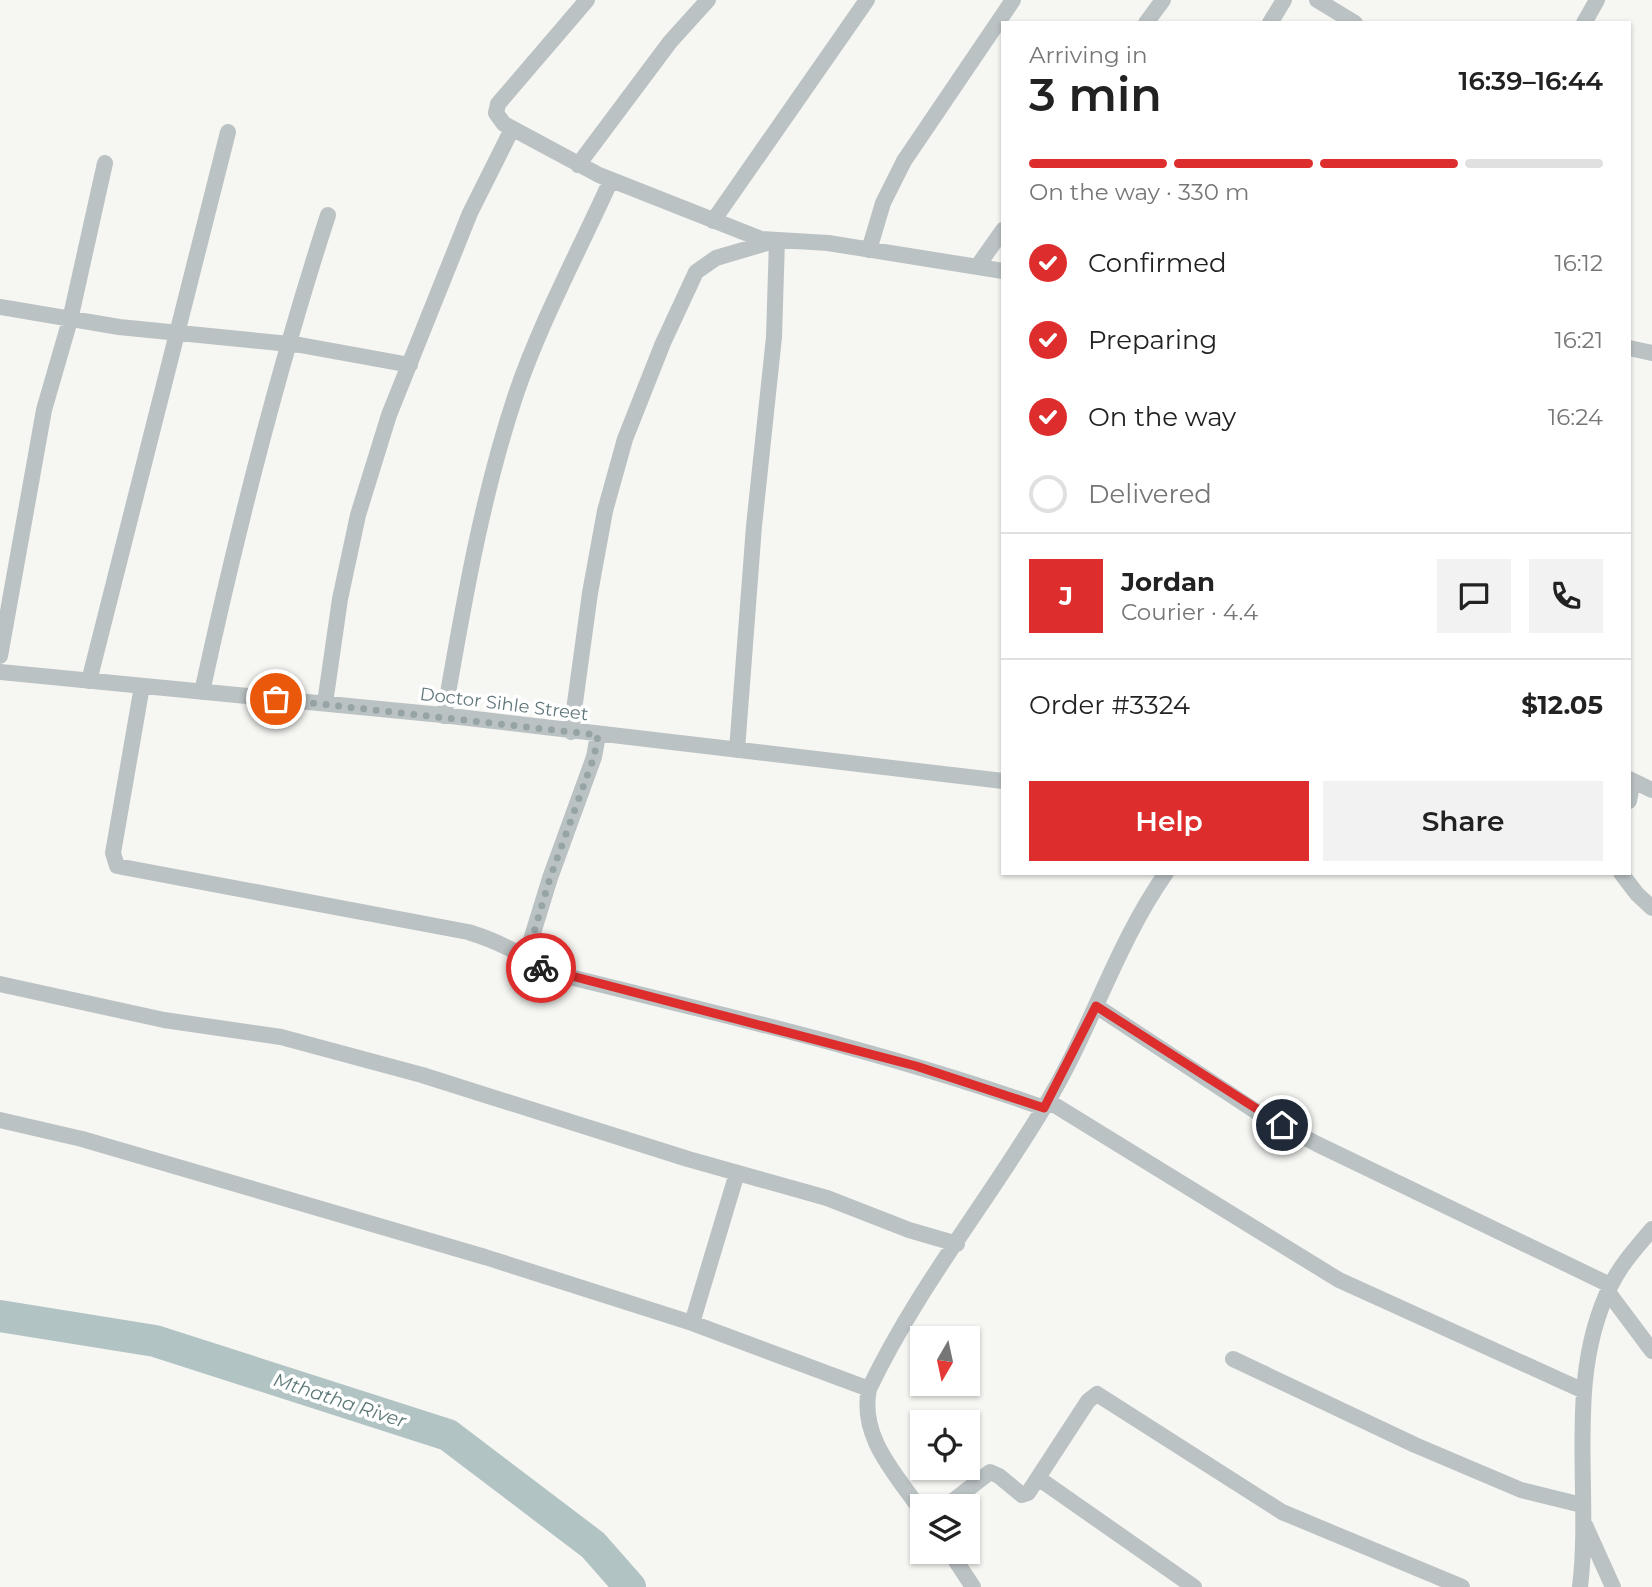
<!DOCTYPE html>
<html lang="en">
<head>
<meta charset="utf-8">
<style>
  :root { --surface:#fff; --page:#f2f2f2; --text:#222; --muted:#767676; --line:#e0e0e0; --accent:#dd2d2d }
  body { margin:0; font-family:Montserrat,sans-serif; background:var(--page); color:var(--text); height:100vh; display:flex; flex-direction:column; font-size:26px; white-space:nowrap }
  * { box-sizing:border-box; margin:0 }
  p { font-size:23px; color:var(--muted) }
  .icon { flex:none; width:38px; height:38px; fill:none; stroke:currentColor; stroke-width:2; stroke-linecap:round; stroke-linejoin:round }
  .map { position:relative; flex:1; overflow:hidden }
  .details { position:absolute; left:1001px; top:21px; width:630px; height:854px; display:flex; flex-direction:column; background:var(--surface); border-radius:0px; box-shadow:0 2px 5px #0004 }
  .details>* { flex:none }
  .needle { width:46px; rotate:189deg }
  .fabs { position:absolute; left:910px; top:1326px; display:grid; gap:14px }
  .fabs a { display:grid; place-items:center; width:70px; height:70px; border-radius:0px; background:var(--surface); box-shadow:0 2px 5px #0004; font-size:35px }
  .pin { position:absolute; display:grid; place-items:center; width:60px; height:60px; color:#fff; margin:-30px; border:4px solid #fff; border-radius:50%; box-shadow:0 2px 7px #0007 }
  .courier { position:absolute; display:grid; place-items:center; width:70px; height:70px; margin:-35px; border:5px solid #dd2d2d; border-radius:50%; background:#fff; color:#222; box-shadow:0 2px 9px #0007 }
  .overview em { font-style:normal; font-weight:600 }
  .overview div { display:flex; flex-direction:column-reverse }
  .overview { display:flex; align-items:center; justify-content:space-between; height:119px; padding:0 28px }
  h1 { font-size:46px; font-weight:600; line-height:52px }
  .bar { display:grid; grid-template-columns:repeat(4,1fr); gap:10px 7px; align-content:center; height:84px; padding:0 28px }
  .bar i { height:9px; border-radius:5px; background:var(--line) }
  .bar .current { background:var(--accent) }
  .bar p { grid-column:span 4 }
  .line { display:flex; align-items:center; gap:18px; padding:0 28px; border-top:2px solid var(--line) }
  .line div { flex:1 }
  .round { display:grid; place-items:center; flex:none; width:74px; height:74px; border-radius:0px; background:var(--page) }
  ol { padding:0 28px; list-style:none }
  li { display:flex; align-items:center; gap:21px; height:77px }
  li p { margin-inline-start:auto }
  li .icon { padding:7px; border-radius:50%; background:var(--accent); color:#fff; stroke-width:4 }
  li:last-child { color:var(--muted) }
  li i { width:38px; height:38px; border:4px solid var(--line); border-radius:50% }
  .action { display:flex; gap:14px; margin-top:auto; padding:14px 28px }
  .action a { flex:1; height:80px; border-radius:0px; background:var(--accent); color:#fff; font-size:28px; font-weight:600; line-height:80px; text-align:center }
  .action a+a { background:var(--page); color:var(--text) }
  .map>svg:first-child { display:block }
  .lines { fill:none; stroke-linecap:round; stroke-linejoin:round }
  .river { stroke:#b2c3c4; stroke-width:32 }
  .minor { stroke:#bbc2c3; stroke-width:16 }
  .done { stroke:#96a4a6; stroke-width:7; stroke-dasharray:0 12.6 }
  .route { stroke:#dd2d2d; stroke-width:9 }
  .labels { text-anchor:middle; stroke-width:7; stroke-linejoin:round; paint-order:stroke }
  .street-label { font-size:18px; fill:#62787d; stroke:#fff }
  .water-label { font-size:19px; font-style:italic; fill:#5d7878; stroke:#fff }
</style>
</head>
<body>
<div class="map">
<svg width="1652" height="1587" viewBox="0 0 1652 1587">
  <rect width="100%" height="100%" fill="#f6f6f3"/>
  <g class="lines">
    <!-- river -->
    <path class="river" d="M0,1316l155,25 293,94 145,110 37,42"/>
    <!-- minor -->
    <path class="minor" d="M587,0l-89,104 -2,9 8,11 95,51 162,64 67,4 175,28
      M1317,0l38,23
      M1146,23l17,-23
      M1270,23l14,-23
      M1584,23l13,-23
      M578,165l92,-123 38,-42
      M713,221l154,-221
      M869,250l14,-47 21,-42 109,-161
      M977,267l26,-37
      M0,307l119,20 181,18 110,20
      M1629,348l23,5
      M0,656l44,-246 26,-90 35,-157
      M0,672l442,43 561,66
      M89,681l139,-549
      M142,686l-29,167 4,13 351,66c30,9 52,21 78,39 167,42 336,79 498,137
      M202,692c35,-161 75,-320 126,-477
      M325,703l15,-104 18,-84 31,-100 81,-202 42,-84
      M444,716c19,-109 37,-217 72,-322 25,-73 63,-143 95,-214
      M571,732l19,-139 15,-82 20,-72 38,-96 33,-71 20,-14 61,-18 -3,97 -20,189 -17,224
      M1629,779l23,11
      M1629,801l4,-20
      M1621,873l16,21 15,14
      M526,956l24,-78 44,-121 4,-22
      M0,984l164,36 117,17 141,38 266,84 139,39 82,32 48,14
      M1096,1006l161,106 60,32 293,141
      M1048,1101l291,179 245,111
      M0,1120l82,19 403,118 207,66 177,66
      M1608,1292l44,59
      M692,1323l45,-150
      M1233,1359l182,86 106,45 61,15
      M1038,1478l156,109
      M945,1507l45,-35 9,4 23,19 6,-2 60,-92 9,-7 185,118 180,75
      M922,1512c-26,-38 -63,-75 -53,-123 48,-101 120,-189 177,-285 45,-74 70,-160 120,-231
      M1585,1525l28,62
      M950,1552l23,35
      M1580,1587c12,-99 -16,-208 31,-302 10,-21 26,-38 41,-56"/>
  </g>
  <g class="lines">
    <!-- done -->
    <path class="done" d="M276,699l322,36 -4,22 -44,121 -23,78 14,12"/>
    <!-- route -->
    <path class="route" d="M541,968l375,98 128,42 52,-102 186,119"/>
  </g>
  <g class="labels">
    <!-- street labels -->
    <g class="street-label">
      <text transform="translate(504 704) rotate(7)" y="6">Doctor Sihle Street</text>
    </g>
    <!-- water labels -->
    <g class="water-label">
      <text transform="translate(340 1400) rotate(18)" y="7">Mthatha River</text>
    </g>
  </g>
</svg>
<div class="fabs">
<a><svg class="needle" viewBox="-14 -14 28 28"><path d="M0-13l5 13h-10z" fill="#e53935"/><path d="M0 13l5-13h-10z" fill="#767676"/></svg></a>
<a><svg class="icon" aria-label="locate" viewBox="0 0 24 24"><circle cx="12" cy="12" r="6"/><path d="M12 2v4M12 18v4M2 12h4M18 12h4"/></svg></a>
<a><svg class="icon" aria-label="layers" viewBox="0 0 24 24"><path d="M12 4l9 5-9 5-9-5zM3 14l9 5 9-5"/></svg></a>
</div>
<div class="pin" style="left:276px;top:699px;background:#ea580c"><svg class="icon" aria-label="bag" viewBox="0 0 24 24"><path d="M5 8h14l-1 12H6zM9 8a3 3 0 0 1 6 0"/></svg></div>
<div class="pin" style="left:1282px;top:1125px;background:#1f2937"><svg class="icon" aria-label="home" viewBox="0 0 24 24"><path d="M3 11l9-7 9 7M6 9v11h12V9"/></svg></div>
<div class="courier" style="left:541px;top:968px"><svg class="icon" aria-label="bike" viewBox="0 0 24 24"><circle cx="6" cy="16" r="4"/><circle cx="18" cy="16" r="4"/><path d="M6 16l4-8h5l3 8M10 8l3 8H6M13 5h3"/></svg></div>
<section class="details">
<div class="overview"><div><h1>3 min</h1><p>Arriving in</p></div><em>16:39–16:44</em></div>
<div class="bar"><i class="current"></i><i class="current"></i><i class="current"></i><i></i><p>On the way · 330 m</p></div>
<ol>
<li><svg class="icon" aria-label="check" viewBox="0 0 24 24"><path d="M5 12l5 5 9-10"/></svg>Confirmed<p>16:12</p></li>
<li><svg class="icon" aria-label="check" viewBox="0 0 24 24"><path d="M5 12l5 5 9-10"/></svg>Preparing<p>16:21</p></li>
<li><svg class="icon" aria-label="check" viewBox="0 0 24 24"><path d="M5 12l5 5 9-10"/></svg>On the way<p>16:24</p></li>
<li><i></i>Delivered</li>
</ol>
<div class="line" style="height:126px"><b class="round" style="background:var(--accent);color:#fff">J</b><div><b>Jordan</b><p>Courier · 4.4</p></div><a class="round"><svg class="icon" aria-label="chat" viewBox="0 0 24 24"><path d="M4 5h16v11H9l-5 4z"/></svg></a><a class="round"><svg class="icon" aria-label="phone" viewBox="0 0 24 24"><path d="M5 4h4l2 5-3 2q2 4 5 5l2-3 5 2v4C11 20 4 13 5 4z"/></svg></a></div>
<div class="line" style="height:91px"><div>Order #3324</div><b>$12.05</b></div>
<div class="action"><a>Help</a><a>Share</a></div>
</section>
</div>
</body>
</html>
